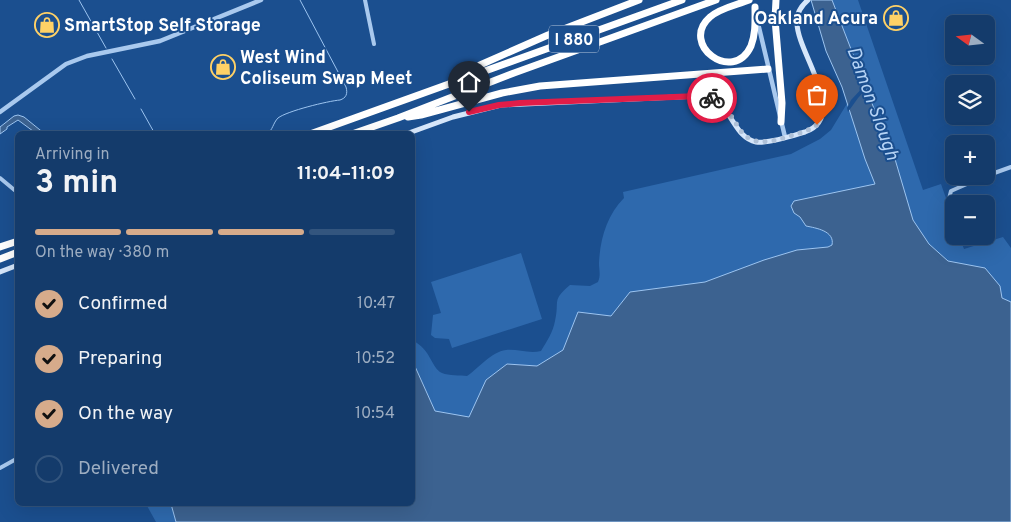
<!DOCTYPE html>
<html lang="en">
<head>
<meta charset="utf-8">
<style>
  :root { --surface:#143b6b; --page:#214673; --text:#f1f3f6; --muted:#9dadc1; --line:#33557e; --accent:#d6ab8b }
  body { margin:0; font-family:Overpass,sans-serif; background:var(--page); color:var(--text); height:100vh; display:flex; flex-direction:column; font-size:19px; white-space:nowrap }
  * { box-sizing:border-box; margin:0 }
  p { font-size:16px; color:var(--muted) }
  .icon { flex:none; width:28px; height:28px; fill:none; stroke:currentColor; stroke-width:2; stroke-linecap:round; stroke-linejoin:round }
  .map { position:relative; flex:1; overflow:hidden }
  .drawer { position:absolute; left:15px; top:131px; width:400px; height:375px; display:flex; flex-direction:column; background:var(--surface); border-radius:8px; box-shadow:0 5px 20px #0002,0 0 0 1px var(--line) }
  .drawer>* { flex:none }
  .needle { width:32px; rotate:285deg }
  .buttons { position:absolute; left:945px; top:15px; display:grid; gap:10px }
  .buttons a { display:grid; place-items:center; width:50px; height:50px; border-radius:8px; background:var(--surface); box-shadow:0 5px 20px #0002,0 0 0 1px var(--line); font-size:25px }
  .pin { position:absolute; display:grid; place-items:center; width:42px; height:42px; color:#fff; margin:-51px -21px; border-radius:50% 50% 50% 0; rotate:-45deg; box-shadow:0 0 5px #0007 }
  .pin .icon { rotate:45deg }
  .courier { position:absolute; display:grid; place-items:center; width:50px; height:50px; margin:-25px; border:4px solid #e11d48; border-radius:50%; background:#fff; color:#222; box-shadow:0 1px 6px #0007 }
  .head em { font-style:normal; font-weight:700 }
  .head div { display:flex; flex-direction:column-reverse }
  .head { display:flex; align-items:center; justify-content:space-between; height:85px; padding:0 20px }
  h1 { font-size:32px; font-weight:700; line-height:38px }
  .bar { display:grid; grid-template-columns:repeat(4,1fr); gap:8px 5px; align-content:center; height:60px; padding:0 20px }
  .bar i { height:6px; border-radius:4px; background:var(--line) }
  .bar .on { background:var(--accent) }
  .bar p { grid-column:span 4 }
  ol { padding:0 20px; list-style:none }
  li { display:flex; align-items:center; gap:15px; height:55px }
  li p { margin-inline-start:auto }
  li .icon { padding:5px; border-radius:50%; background:var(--accent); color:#111; stroke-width:4 }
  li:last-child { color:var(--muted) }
  li i { width:28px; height:28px; border:2px solid var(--line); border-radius:50% }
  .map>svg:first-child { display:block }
  .green { fill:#2e69ad }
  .water { fill:#3c6290; stroke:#9cc4f0 }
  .pier { fill:#1b4f8f }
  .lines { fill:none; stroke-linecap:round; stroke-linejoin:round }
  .stream { stroke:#9cc4f0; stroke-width:1 }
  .minor { stroke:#a9c9ee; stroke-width:4 }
  .tertiary { stroke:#a9c9ee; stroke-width:4.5 }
  .secondary { stroke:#d6e6fa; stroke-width:5 }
  .motorway { stroke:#fff; stroke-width:7 }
  .done { stroke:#afc1d8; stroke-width:5; stroke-dasharray:0 9 }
  .route { stroke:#e11d48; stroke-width:6 }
  .labels { text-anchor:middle; stroke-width:4; stroke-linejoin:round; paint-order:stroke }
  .shield { fill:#1b4f8f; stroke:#bbcadd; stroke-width:1 }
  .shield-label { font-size:16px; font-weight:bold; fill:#fff }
  .poi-label { font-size:18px; font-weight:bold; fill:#fff; stroke:#1b4f8f; text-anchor:start }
  .water-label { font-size:19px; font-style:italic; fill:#b5d3f5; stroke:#1b4f8f }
</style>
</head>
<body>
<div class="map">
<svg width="1011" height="522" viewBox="0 0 1011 522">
  <rect width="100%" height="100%" fill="#1b4f8f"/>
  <!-- green -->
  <path class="green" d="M832,0h26l65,190 18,-6 13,37v15h5l5,13 39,-12 8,11v274h-855l-10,-18h266l1,-163c18,8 18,27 29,32 7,3 18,2 25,3 12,-8 24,-24 39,-26 12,-1 23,4 35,1 6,-10 12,-19 14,-30 5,-21 -4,-20 15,-36l20,1 8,-4c3,-7 1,-12 1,-19 1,-24 8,-48 25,-65l-1,-6 168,-38 29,-15 11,-9 20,-33 13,-14z
    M521,253l21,66 -90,29 -3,-9 -14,-1 -4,-3 2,-20 8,-2 -10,-31z"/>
  <!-- water -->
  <path class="water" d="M811,0h21l41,106 19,43 21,71 16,24 19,17 37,7 15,18 2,12 9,4v220h-835l-5,-18h241l1,-142 22,49 34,6 17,-37 21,-16 30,2 26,-16 15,-38 33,4 19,-24 75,-10 59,-22 33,-10 31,-3 4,-2c3,-14 -16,-17 -26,-19l-6,-9 -6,-4 -3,-7 3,-5 81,-17 -10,-25 -23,-72 -16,-36z
    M18,115l6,2 21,17h-8l-19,-14 -11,7v2l-7,5v-7l14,-11z"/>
  <!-- pier -->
  <path class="pier" d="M867,83l1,4 -10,11 -10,14 -1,-4 4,-8z"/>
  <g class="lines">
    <!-- stream -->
    <path class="stream" d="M79,0l27,48
      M112,59l23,40
      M141,109l14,25
      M267,134c6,-4 6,-11 11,-16 9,-7 50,-17 62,-18 6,-2 8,-6 6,-13l-46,-87"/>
    <!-- minor -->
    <path class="minor" d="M365,0l9,44
      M986,176l25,-9
      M0,178l18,15
      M953,208l-4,-9 2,-8 34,-15
      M412,317l1,3
      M0,468l18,-10"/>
    <!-- tertiary -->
    <path class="tertiary" d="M757,19l28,118
      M0,112l66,-48 21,-8 73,-15 101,-41"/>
    <!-- secondary -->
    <path class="secondary" d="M406,134l47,-17 48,-12 198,-9c34,3 32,41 57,46 13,2 36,-6 49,-10 45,-16 -8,-79 -8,-109 -1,-10 4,-17 11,-23
      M0,272l18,-7"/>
    <!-- motorway -->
    <path class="motorway" d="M749,0c-12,5 -29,8 -39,17 -31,27 23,68 41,29 5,-13 4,-26 4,-39
      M776,0l-1,19 7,84 -1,19
      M469,74l11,-9 68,-30 91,-35
      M408,117l13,-2 81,-22 38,-7 228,-17
      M310,134l372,-134
      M352,134l46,-16 116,-45 202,-73
      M0,247l18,-6
      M0,259l18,-7"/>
  </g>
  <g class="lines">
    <!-- done -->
    <path class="done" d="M712,98c34,19 19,55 72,40 11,-4 23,-6 33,-13"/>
    <!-- route -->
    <path class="route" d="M469,112l30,-7 21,-2 179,-7 13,2"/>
  </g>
  <!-- icons -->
  <defs>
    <symbol id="shop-ring" viewBox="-11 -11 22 22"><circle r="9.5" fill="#1b4f8f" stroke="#ffd166" stroke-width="1.5"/><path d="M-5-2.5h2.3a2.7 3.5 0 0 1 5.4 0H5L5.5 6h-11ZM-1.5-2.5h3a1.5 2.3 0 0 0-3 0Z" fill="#ffd166"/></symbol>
  </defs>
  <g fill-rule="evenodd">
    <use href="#shop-ring" x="882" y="4" width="28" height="28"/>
    <use href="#shop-ring" x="33" y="11" width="28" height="28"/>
    <use href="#shop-ring" x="209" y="53" width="28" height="28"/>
  </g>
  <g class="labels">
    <!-- shield labels -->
    <rect class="shield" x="549" y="25.5" width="50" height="27" rx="4"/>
    <g class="shield-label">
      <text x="574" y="45">I 880</text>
    </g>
    <!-- poi labels -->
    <g class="poi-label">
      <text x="878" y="24" text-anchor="end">Oakland Acura</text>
      <text x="64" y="31">SmartStop Self Storage</text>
      <text x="240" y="63">West Wind<tspan x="240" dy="21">Coliseum Swap Meet</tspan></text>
    </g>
    <!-- water labels -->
    <g class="water-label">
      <text transform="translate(874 103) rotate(70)" y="7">Damon Slough</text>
    </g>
  </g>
</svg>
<div class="buttons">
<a><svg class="needle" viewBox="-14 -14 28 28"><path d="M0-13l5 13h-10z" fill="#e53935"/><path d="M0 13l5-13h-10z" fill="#9dadc1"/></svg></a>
<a><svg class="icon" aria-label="layers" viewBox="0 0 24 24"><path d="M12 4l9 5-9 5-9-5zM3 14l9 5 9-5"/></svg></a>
<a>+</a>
<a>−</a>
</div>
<div class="pin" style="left:817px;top:125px;background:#ea580c"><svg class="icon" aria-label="bag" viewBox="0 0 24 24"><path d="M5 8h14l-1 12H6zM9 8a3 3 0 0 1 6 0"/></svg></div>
<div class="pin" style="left:469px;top:112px;background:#1f2937"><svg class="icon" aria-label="home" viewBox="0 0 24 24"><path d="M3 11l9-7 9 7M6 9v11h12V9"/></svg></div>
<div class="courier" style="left:712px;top:98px"><svg class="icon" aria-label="bike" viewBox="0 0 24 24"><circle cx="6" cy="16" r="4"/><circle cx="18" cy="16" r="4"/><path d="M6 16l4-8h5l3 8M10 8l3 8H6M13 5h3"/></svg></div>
<section class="drawer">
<div class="head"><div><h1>3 min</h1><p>Arriving in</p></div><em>11:04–11:09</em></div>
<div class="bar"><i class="on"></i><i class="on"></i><i class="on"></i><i></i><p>On the way · 380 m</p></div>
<ol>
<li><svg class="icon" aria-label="check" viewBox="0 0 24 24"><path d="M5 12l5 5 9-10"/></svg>Confirmed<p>10:47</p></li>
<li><svg class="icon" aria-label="check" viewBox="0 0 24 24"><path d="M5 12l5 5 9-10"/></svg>Preparing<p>10:52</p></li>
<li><svg class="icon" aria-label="check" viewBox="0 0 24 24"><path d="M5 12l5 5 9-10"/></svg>On the way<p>10:54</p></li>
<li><i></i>Delivered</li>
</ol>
</section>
</div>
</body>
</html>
